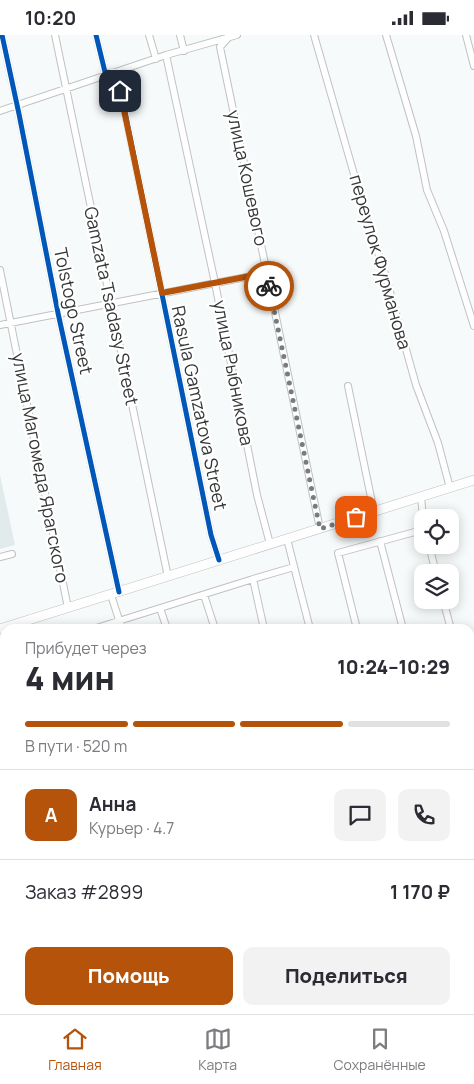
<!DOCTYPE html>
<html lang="ru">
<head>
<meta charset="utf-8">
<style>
  :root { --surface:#fff; --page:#f2f2f3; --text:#2b2b33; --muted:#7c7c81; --line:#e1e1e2; --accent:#b45309 }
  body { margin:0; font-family:Manrope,sans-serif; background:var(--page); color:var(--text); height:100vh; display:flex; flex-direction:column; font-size:19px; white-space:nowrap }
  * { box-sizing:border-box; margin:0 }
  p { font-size:16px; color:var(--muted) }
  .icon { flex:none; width:28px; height:28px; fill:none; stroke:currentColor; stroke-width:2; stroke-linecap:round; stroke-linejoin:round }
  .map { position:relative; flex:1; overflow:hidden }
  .details { position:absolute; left:0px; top:589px; width:475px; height:391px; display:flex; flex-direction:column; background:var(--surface); border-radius:15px 15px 0 0; box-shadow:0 2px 12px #0003 }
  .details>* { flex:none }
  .buttons { position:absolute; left:414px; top:474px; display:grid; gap:10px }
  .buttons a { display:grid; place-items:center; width:45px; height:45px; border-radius:10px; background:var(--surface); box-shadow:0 2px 12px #0003; font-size:25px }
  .pin { position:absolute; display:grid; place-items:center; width:42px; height:42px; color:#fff; margin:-21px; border-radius:10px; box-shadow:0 2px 8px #0006 }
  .courier { position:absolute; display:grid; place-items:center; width:50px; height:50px; margin:-25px; border:4px solid #b45309; border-radius:50%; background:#fff; color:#222; box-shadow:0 1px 6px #0007 }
  .head em { font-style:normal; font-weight:800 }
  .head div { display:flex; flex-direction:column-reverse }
  .head { display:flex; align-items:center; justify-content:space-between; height:85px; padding:0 25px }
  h1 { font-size:32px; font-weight:800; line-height:38px }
  .bar { display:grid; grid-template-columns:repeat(4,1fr); gap:8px 5px; align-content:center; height:60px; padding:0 25px }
  .bar i { height:6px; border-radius:4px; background:var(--line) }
  .bar .on { background:var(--accent) }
  .bar p { grid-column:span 4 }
  .line { display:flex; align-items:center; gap:12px; padding:0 25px; border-top:1px solid var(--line) }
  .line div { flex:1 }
  .round { display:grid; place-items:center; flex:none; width:52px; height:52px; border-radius:10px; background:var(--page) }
  .button { display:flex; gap:10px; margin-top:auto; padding:10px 25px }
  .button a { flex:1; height:58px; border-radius:10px; background:var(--accent); color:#fff; font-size:20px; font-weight:800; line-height:58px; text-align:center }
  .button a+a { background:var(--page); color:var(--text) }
  .status { display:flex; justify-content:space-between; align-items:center; height:35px; padding:0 25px; background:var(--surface); direction:ltr }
  .status svg { height:14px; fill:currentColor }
  .tabs { display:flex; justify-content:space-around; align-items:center; height:70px; border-top:1px solid var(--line); background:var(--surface); font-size:14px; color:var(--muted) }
  .tabs a { display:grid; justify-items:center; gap:2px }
  .tabs .on { color:var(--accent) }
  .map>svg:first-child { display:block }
  .built { fill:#e1ebeb }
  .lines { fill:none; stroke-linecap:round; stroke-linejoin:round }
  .minor-casing { stroke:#bfc2c2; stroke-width:8 }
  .highway-casing { stroke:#bfc2c2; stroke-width:10 }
  .minor { stroke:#fefefe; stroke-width:6 }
  .highway { stroke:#fefefe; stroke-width:9 }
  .cycleway-casing { stroke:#fff; stroke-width:8 }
  .cycleway { stroke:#0057b8; stroke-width:5 }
  .done { stroke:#797c7c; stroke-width:5; stroke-dasharray:0 9 }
  .route { stroke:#b45309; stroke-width:6 }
  .labels { text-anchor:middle; stroke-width:4.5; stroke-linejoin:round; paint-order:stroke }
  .street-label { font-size:18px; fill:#363838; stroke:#fff }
</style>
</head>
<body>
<div class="status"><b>10:20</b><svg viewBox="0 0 49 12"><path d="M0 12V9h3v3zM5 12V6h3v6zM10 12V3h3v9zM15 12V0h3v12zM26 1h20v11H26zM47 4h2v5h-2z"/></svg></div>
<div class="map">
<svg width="474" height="979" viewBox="0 0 474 979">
  <rect width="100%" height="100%" fill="#f6fafa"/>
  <!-- built -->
  <path class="built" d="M0,440l15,70 -15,4z"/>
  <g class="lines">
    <defs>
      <path id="minor" d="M2,0l17,79 39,199 61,279
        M55,0l113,542
        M96,0l9,37 12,1 94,462 8,25
        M149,0l7,24
        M180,0l4,16
        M228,0v3l-8,9 100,482
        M314,0l52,181 19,58 31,111 22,58 12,45
        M386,0l30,101 11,54 17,41 30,95
        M466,0l8,31
        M166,20l49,228 42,212 13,49
        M0,76l166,-56 71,-20
        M0,235l68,338
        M0,290l267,-52
        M348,351l26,126
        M421,462l2,20
        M287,504l23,90
        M380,506l23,88
        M429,510l7,28
        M0,522l12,-3
        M111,560l11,34
        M204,560l11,34
        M443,565l8,29
        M160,573l7,21
        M93,594l160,-50
        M264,594l-11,-50 41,-12
        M357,594l-19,-76 84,-23
        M470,644l4,-1
        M0,673l5,16
        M470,700l4,6
        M470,750l4,-2
        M2,772l3,6
        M470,826l4,-3
        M0,828l5,-2
        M0,840l5,11
        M470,896l4,-3
        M470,968l4,6
        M61,975l2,4
        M97,975l2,4
        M155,975l2,4
        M207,975l2,4
        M269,975l2,4
        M398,975l2,4
        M332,979l9,-4"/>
      <path id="highway" d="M0,594l474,-149"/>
    </defs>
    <!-- minor casing -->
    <use href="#minor" class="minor-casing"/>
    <!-- highway casing -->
    <use href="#highway" class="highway-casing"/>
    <!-- minor -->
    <use href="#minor" class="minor"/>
    <!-- highway -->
    <use href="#highway" class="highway"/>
    <defs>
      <path id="cycleway" d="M2,0l17,79 39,199 61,279
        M96,0l9,37 12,1 94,462 8,25"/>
    </defs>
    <!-- cycleway casing -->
    <use href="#cycleway" class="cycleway-casing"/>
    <!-- cycleway -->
    <use href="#cycleway" class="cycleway"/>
  </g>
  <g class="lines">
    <!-- done -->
    <path class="done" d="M269,251l51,243 36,-12"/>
    <!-- route -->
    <path class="route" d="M120,56l42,202 104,-20 3,13"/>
  </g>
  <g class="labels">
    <!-- street labels -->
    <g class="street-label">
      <text transform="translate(247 143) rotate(78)" y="6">улица Кошевого</text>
      <text transform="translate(380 227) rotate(74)" y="6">переулок Фурманова</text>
      <text transform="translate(111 271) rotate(78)" y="6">Gamzata Tsadasy Street</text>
      <text transform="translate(73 276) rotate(78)" y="6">Tolstogo Street</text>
      <text transform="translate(233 338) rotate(79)" y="6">улица Рыбникова</text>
      <text transform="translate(199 373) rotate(78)" y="6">Rasula Gamzatova Street</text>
      <text transform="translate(40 433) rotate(79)" y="6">улица Магомеда Ярагского</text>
    </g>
  </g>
</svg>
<div class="buttons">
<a><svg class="icon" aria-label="locate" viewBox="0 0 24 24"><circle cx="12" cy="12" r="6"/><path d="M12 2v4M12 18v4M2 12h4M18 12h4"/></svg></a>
<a><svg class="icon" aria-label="layers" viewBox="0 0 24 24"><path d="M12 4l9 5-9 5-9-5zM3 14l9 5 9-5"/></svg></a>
</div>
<div class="pin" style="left:356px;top:482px;background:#ea580c"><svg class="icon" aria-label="bag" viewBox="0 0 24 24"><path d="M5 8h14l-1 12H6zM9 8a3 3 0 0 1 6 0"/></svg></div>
<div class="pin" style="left:120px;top:56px;background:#1f2937"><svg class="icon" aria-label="home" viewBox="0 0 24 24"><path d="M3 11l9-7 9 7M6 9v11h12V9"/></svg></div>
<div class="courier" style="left:269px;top:251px"><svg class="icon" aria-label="bike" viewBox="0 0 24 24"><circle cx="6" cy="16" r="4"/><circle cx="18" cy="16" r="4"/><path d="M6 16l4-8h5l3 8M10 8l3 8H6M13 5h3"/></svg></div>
<section class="details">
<div class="head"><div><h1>4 мин</h1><p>Прибудет через</p></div><em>10:24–10:29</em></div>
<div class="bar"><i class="on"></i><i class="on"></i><i class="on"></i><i></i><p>В пути · 520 m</p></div>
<div class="line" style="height:90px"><b class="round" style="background:var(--accent);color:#fff">А</b><div><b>Анна</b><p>Курьер · 4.7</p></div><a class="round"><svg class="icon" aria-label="chat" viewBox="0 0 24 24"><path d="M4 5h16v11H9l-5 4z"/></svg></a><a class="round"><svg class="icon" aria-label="phone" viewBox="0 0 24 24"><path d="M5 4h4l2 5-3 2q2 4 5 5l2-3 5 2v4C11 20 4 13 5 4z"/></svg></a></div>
<div class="line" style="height:65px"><div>Заказ #2899</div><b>1 170 ₽</b></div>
<div class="button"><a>Помощь</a><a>Поделиться</a></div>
</section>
</div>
<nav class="tabs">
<a class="on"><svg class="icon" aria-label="home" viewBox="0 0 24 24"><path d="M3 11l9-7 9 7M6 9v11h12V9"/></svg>Главная</a>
<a><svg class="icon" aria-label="map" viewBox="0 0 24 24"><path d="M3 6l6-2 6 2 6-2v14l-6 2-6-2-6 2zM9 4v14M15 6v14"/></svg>Карта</a>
<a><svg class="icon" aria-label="saved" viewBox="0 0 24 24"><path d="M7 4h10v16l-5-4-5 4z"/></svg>Сохранённые</a>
</nav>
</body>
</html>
